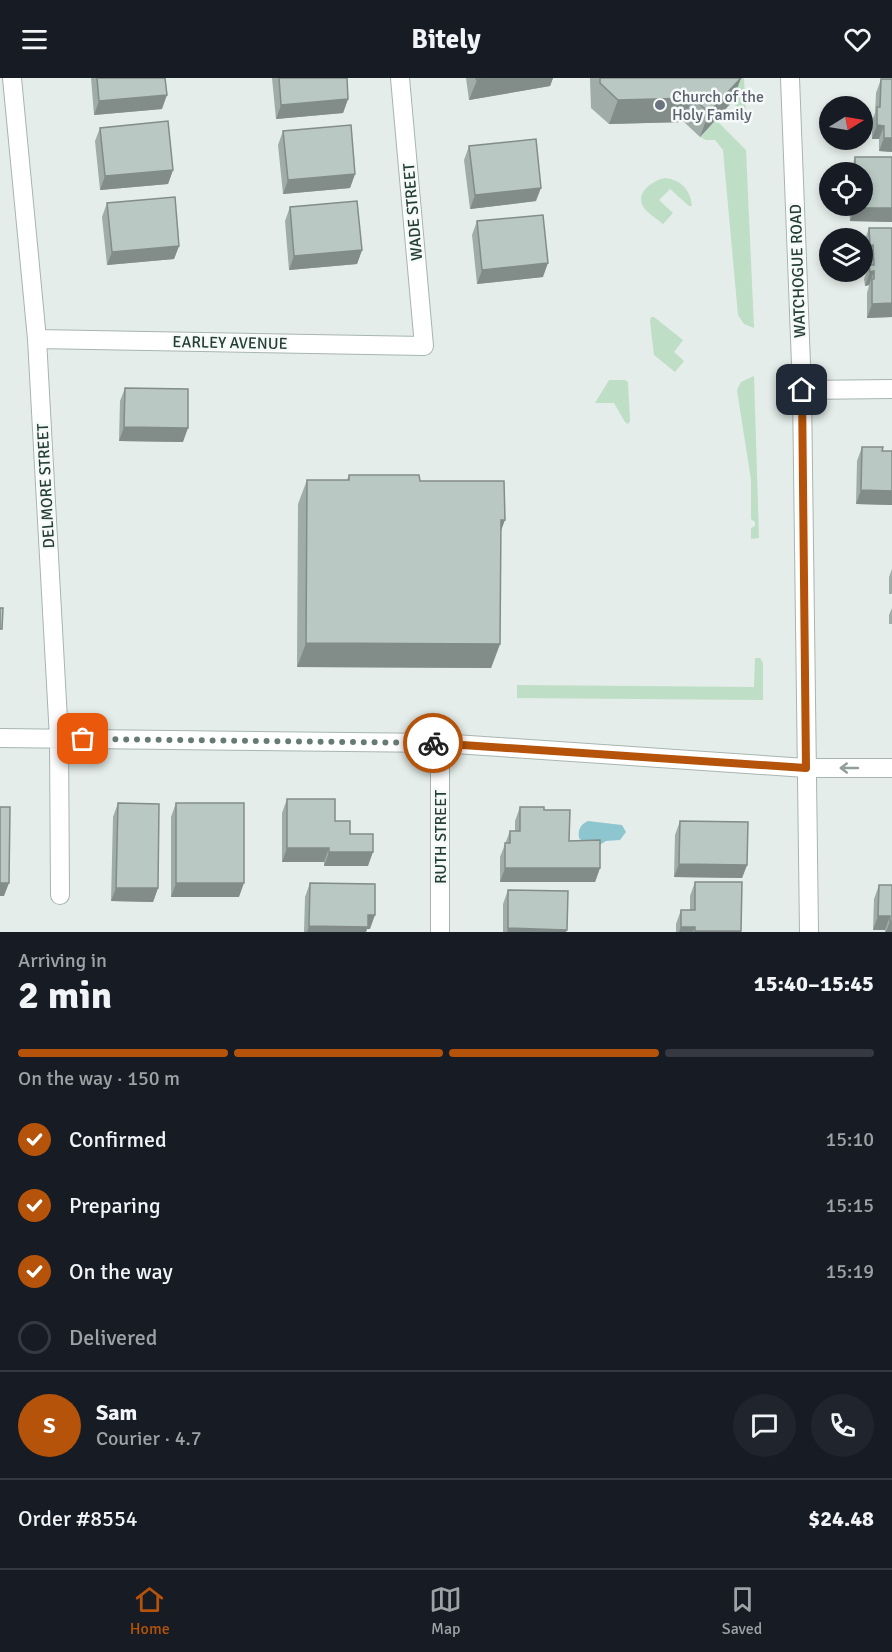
<!DOCTYPE html>
<html lang="en">
<head>
<meta charset="utf-8">
<style>
  :root { --surface:#171b24; --page:#20242c; --text:#f1f3f6; --muted:#9ea1a6; --line:#363941; --accent:#b45309 }
  body { margin:0; font-family:Signika,sans-serif; background:var(--page); color:var(--text); height:100vh; display:flex; flex-direction:column; font-size:22px; white-space:nowrap }
  * { box-sizing:border-box; margin:0 }
  p { font-size:20px; color:var(--muted) }
  .icon { flex:none; width:33px; height:33px; fill:none; stroke:currentColor; stroke-width:2; stroke-linecap:round; stroke-linejoin:round }
  .map { position:relative; height:854px; overflow:hidden }
  .panel { display:flex; flex-direction:column; background:var(--surface); flex:1 }
  .panel>* { flex:none }
  .needle { width:39px; rotate:79deg }
  .buttons { position:absolute; left:819px; top:18px; display:grid; gap:12px }
  .buttons a { display:grid; place-items:center; width:54px; height:54px; border-radius:50%; background:var(--surface); box-shadow:0 3px 9px #0003; font-size:30px }
  .pin { position:absolute; display:grid; place-items:center; width:51px; height:51px; color:#fff; margin:-26px; border-radius:12px; box-shadow:0 3px 9px #0006 }
  .courier { position:absolute; display:grid; place-items:center; width:60px; height:60px; margin:-30px; border:4px solid #b45309; border-radius:50%; background:#fff; color:#222; box-shadow:0 2px 8px #0007 }
  .summary em { font-style:normal; font-weight:800 }
  .summary div { display:flex; flex-direction:column-reverse }
  .summary { display:flex; align-items:center; justify-content:space-between; height:102px; padding:0 18px }
  h1 { font-size:39px; font-weight:800; line-height:45px }
  .bar { display:grid; grid-template-columns:repeat(4,1fr); gap:9px 6px; align-content:center; height:72px; padding:0 18px }
  .bar i { height:8px; border-radius:4px; background:var(--line) }
  .bar .on { background:var(--accent) }
  .bar p { grid-column:span 4 }
  .line { display:flex; align-items:center; gap:15px; padding:0 18px; border-top:2px solid var(--line) }
  .line div { flex:1 }
  .round { display:grid; place-items:center; flex:none; width:63px; height:63px; border-radius:32px; background:var(--page) }
  ol { padding:0 18px; list-style:none }
  li { display:flex; align-items:center; gap:18px; height:66px }
  li p { margin-inline-start:auto }
  li .icon { padding:6px; border-radius:50%; background:var(--accent); color:#fff; stroke-width:4 }
  li:last-child { color:var(--muted) }
  li i { width:33px; height:33px; border:3px solid var(--line); border-radius:50% }
  header { display:flex; justify-content:space-between; align-items:center; height:78px; padding:0 18px; background:var(--surface); font-size:27px; font-weight:800 }
  .dock { display:flex; justify-content:space-around; align-items:center; height:84px; border-top:2px solid var(--line); background:var(--surface); font-size:16px; color:var(--muted) }
  .dock a { display:grid; justify-items:center; gap:3px }
  .dock .on { color:var(--accent) }
  .map>svg:first-child { display:block }
  .green { fill:#bedec6 }
  .water { fill:#8ec6d0 }
  .lines { fill:none; stroke-linecap:round; stroke-linejoin:round }
  .minor-casing { stroke:#a7b5b0; stroke-width:20 }
  .minor { stroke:#fff; stroke-width:18 }
  .wall { fill:#9faca7 }
  .shaded-wall { fill:#828c88 }
  .building { fill:#b9c8c2; stroke:#828c88; stroke-width:1.5 }
  .oneway { stroke:#929e9b }
  .done { stroke:#677b75; stroke-width:6; stroke-dasharray:0 10.8 }
  .route { stroke:#b45309; stroke-width:8 }
  .worship-dot { fill:#6b7280; stroke:#f5f9f7; stroke-width:2 }
  .labels { text-anchor:middle; stroke-width:5; stroke-linejoin:round; paint-order:stroke }
  .worship-label { font-size:16px; fill:#5b616d; stroke:#f5f9f7; text-anchor:start }
  .street-label { font-size:16px; fill:#243e37; stroke:#f5f9f7 }
</style>
</head>
<body>
<header><svg class="icon" aria-label="menu" viewBox="0 0 24 24"><path d="M4 6h16M4 12h16M4 18h16"/></svg>Bitely<svg class="icon" aria-label="heart" viewBox="0 0 24 24"><path d="M12 20l-8-8c-3-5 5-10 8-4 3-6 11-1 8 4z"/></svg></header>
<div class="map">
<svg width="892" height="854" viewBox="0 0 892 854">
  <rect width="100%" height="100%" fill="#e4ede9"/>
  <!-- green -->
  <path class="green" d="M731,0h13l2,37 -14,-13z
    M716,42l30,30 8,178 -10,-4 -6,-9 -15,-165 -8,-10h-9l-6,-3z
    M665,100c16,2 25,11 27,28h-3l-19,-17 -11,11 14,13 -10,11c-6,-5 -19,-13 -21,-20 -5,-13 12,-24 23,-26z
    M654,239l29,23 -9,12 10,9 -9,11 -21,-17 -4,-34 1,-4z
    M754,298l5,162 -8,1v-11l4,-2v-4l-4,-3v-39l-14,-90 4,-8z
    M609,302h16l3,2 2,39 -2,3 -3,-2 -11,-19h-19z
    M755,580h5l3,5v37l-246,-2v-13l237,2z"/>
  <!-- water -->
  <path class="water" d="M588,743l34,4 4,7 -6,8 -14,1 -8,5h-11l-8,-8c-1,-9 1,-13 9,-17z"/>
  <g class="lines">
    <defs>
      <path id="minor" d="M12,0l25,261 22,399 1,157
        M790,0l12,312 7,542
        M37,261l387,7 -24,-268
        M802,312l90,-1
        M0,660l440,5 366,25h86
        M440,854v-189"/>
    </defs>
    <!-- minor casing -->
    <use href="#minor" class="minor-casing"/>
    <!-- minor -->
    <use href="#minor" class="minor"/>
  </g>
  <!-- wall -->
  <path class="wall" d="M91,0h74l-3,31 -68,6z
    M272,0h75l1,21 -5,14 -67,6z
    M466,0h87l-3,8 -81,14z
    M590,0h151l-9,24 -32,35 -16,-15 -75,2 -18,-16z
    M881,1h11v73l-13,-1v-12h-7v-18l3,-8 1,-20z
    M100,50l73,42 -5,14 -68,6 -5,-49z
    M283,53l72,43 -5,14 -67,6 -5,-49z
    M469,68l67,55 -66,8 -6,-49z
    M855,79h37v65l-42,-1 -1,-15h13v-34h-12z
    M107,125l72,43 -5,13 -67,6 -5,-48z
    M290,129l72,43 -5,14 -68,6 -4,-49z
    M477,143l66,56 -66,7 -5,-49z
    M869,150h23v89l-25,1v-25l2,-8 -4,1 -1,-7 4,-11v-9h-3l-1,-17z
    M125,310l58,54 -64,-1 1,-40z
    M862,369l20,4h10v54l-36,-1 1,-43z
    M349,397l71,6 80,163 -9,24 -194,-1 1,-163 9,-24h40z
    M892,491v25h-3v-17z
    M892,530v16h-3v-9z
    M287,721l48,22 15,13 18,32h-44v-4h-42v-49z
    M118,725l40,85 -5,14 -42,-1 2,-84z
    M176,725l63,94h-68v-80z
    M520,729l24,3 25,31 31,27 -5,14h-95v-25l10,-26h5v-10z
    M680,743l67,44 -5,13 -68,-1 1,-42z
    M695,804h47l-1,50h-65v-8l5,-14h9v-14z
    M310,805l60,46h-3l-1,3h-62l1,-35z
    M879,807h13v47h-7v-2h-12l1,-31z
    M508,812l58,42h-63v-28z"/>
  <!-- shaded-wall -->
  <path class="shaded-wall" d="M490,0h63l-3,8 -81,14 8,-20z
    M741,0l-9,24 -32,35 9,-25z
    M167,17l-5,14 -68,6 5,-14z
    M692,20l-8,24 -75,2 9,-24z
    M348,21l-5,14 -67,6 5,-14z
    M877,47l7,1 -5,13h-7z
    M884,60h8v14l-13,-1z
    M173,92l-5,14 -68,6 5,-14z
    M355,96l-5,14 -67,6 5,-14z
    M541,110l-5,13 -66,8 5,-14z
    M855,130h37v14l-42,-1z
    M873,167l-5,14h-3l5,-13z
    M179,168l-5,13 -67,6 5,-13z
    M362,172l-5,14 -68,6 5,-14z
    M548,185l-5,14 -66,7 5,-14z
    M874,193l-5,14 -4,1 5,-14z
    M892,225v14l-25,1 5,-14z
    M124,349l64,1 -5,14 -64,-1z
    M861,412l31,1v14l-36,-1z
    M501,442h4l-9,24z
    M306,565l194,1 -9,24 -194,-1z
    M287,770h42l-5,14h-42z
    M329,774h44l-5,14h-44z
    M679,786l68,1 -5,13 -68,-1z
    M505,790h95l-5,14h-95z
    M0,805h9l-5,13h-4z
    M176,805h68l-5,14h-68z
    M116,810h42l-5,14 -42,-1z
    M368,837h7l-5,14h-3l-1,3h-59l2,-6z
    M878,838h12l-5,14h-12z
    M890,843h2v11h-6z
    M681,849h14l-2,5h-14z
    M508,850l59,2 -1,2h-59z
    M695,853h46v1h-47z"/>
  <!-- building -->
  <path class="building" d="M97,0h68l2,17 -68,6z
    M279,0h68l1,21 -67,6z
    M476,0h14l-13,2z
    M600,0h141l-32,34 -17,-14 -74,2 -18,-17z
    M881,1h11v59h-8v-12l-7,-1v-18h3z
    M168,43l5,49 -68,6 -5,-48z
    M351,47l4,49 -67,6 -5,-49z
    M536,61l5,49 -66,7 -6,-49z
    M855,79h37v51h-37v-2h7v-34h-7z
    M175,119l4,49 -67,6 -5,-49z
    M357,123l5,49 -68,6 -4,-49z
    M543,137l5,48 -66,7 -5,-49z
    M869,150h23v75l-20,1v-25h2v-8l-4,1 -1,-7h5l-1,-20 -3,1z
    M125,310l63,1v39l-64,-1z
    M862,369h21l-1,4h10v40l-31,-1z
    M349,397h70l1,6h84l1,39h-4l-1,124 -194,-1 1,-163h42z
    M0,530h3l-1,21h-2z
    M287,721h48v22h15v13h23v18h-44v-4h-42z
    M118,725l41,1 -1,84h-42z
    M176,725h68v80h-68z
    M0,729h10l-1,76h-9z
    M520,729h24v3h26l-1,31 31,-1v28h-95v-25h5v-12h10z
    M680,743l68,1 -1,43 -68,-1z
    M695,804h47l-1,49h-46v-4h-14v-17h14z
    M310,805l65,1v31h-7v12l-59,-1z
    M879,807h13v36h-2v-5h-12z
    M508,812l60,1 -1,39 -59,-2z"/>
  <!-- one-way arrows -->
  <defs><path id="oneway-shaft" d="M-6 0H5M1.5-3L5.5 0L1.5 3" fill="none" stroke-width="1.6" stroke-linecap="round" stroke-linejoin="round" transform="scale(1.5)"/></defs>
  <use class="oneway" href="#oneway-shaft" transform="translate(849 690) rotate(180)"/>
  <g class="lines">
    <!-- done -->
    <path class="done" d="M83,661l350,4"/>
    <!-- route -->
    <path class="route" d="M433,665l373,25 -4,-378"/>
  </g>
  <!-- markers -->
  <circle class="worship-dot" cx="660" cy="27" r="6"/>
  <g class="labels">
    <!-- worship labels -->
    <g class="worship-label">
      <text x="672" y="24">Church of the<tspan x="672" dy="18">Holy Family</tspan></text>
    </g>
    <!-- street labels -->
    <g class="street-label">
      <text transform="translate(412 134) rotate(-95)" y="6">WADE STREET</text>
      <text transform="translate(797 193) rotate(-92)" y="6">WATCHOGUE ROAD</text>
      <text transform="translate(230 264) rotate(1)" y="6">EARLEY AVENUE</text>
      <text transform="translate(45 408) rotate(-93)" y="6">DELMORE STREET</text>
      <text transform="translate(440 759) rotate(-90)" y="6">RUTH STREET</text>
    </g>
  </g>
</svg>
<div class="buttons">
<a><svg class="needle" viewBox="-14 -14 28 28"><path d="M0-13l5 13h-10z" fill="#e53935"/><path d="M0 13l5-13h-10z" fill="#9ea1a6"/></svg></a>
<a><svg class="icon" aria-label="locate" viewBox="0 0 24 24"><circle cx="12" cy="12" r="6"/><path d="M12 2v4M12 18v4M2 12h4M18 12h4"/></svg></a>
<a><svg class="icon" aria-label="layers" viewBox="0 0 24 24"><path d="M12 4l9 5-9 5-9-5zM3 14l9 5 9-5"/></svg></a>
</div>
<div class="pin" style="left:83px;top:661px;background:#ea580c"><svg class="icon" aria-label="bag" viewBox="0 0 24 24"><path d="M5 8h14l-1 12H6zM9 8a3 3 0 0 1 6 0"/></svg></div>
<div class="pin" style="left:802px;top:312px;background:#1f2937"><svg class="icon" aria-label="home" viewBox="0 0 24 24"><path d="M3 11l9-7 9 7M6 9v11h12V9"/></svg></div>
<div class="courier" style="left:433px;top:665px"><svg class="icon" aria-label="bike" viewBox="0 0 24 24"><circle cx="6" cy="16" r="4"/><circle cx="18" cy="16" r="4"/><path d="M6 16l4-8h5l3 8M10 8l3 8H6M13 5h3"/></svg></div>
</div>
<section class="panel">
<div class="summary"><div><h1>2 min</h1><p>Arriving in</p></div><em>15:40–15:45</em></div>
<div class="bar"><i class="on"></i><i class="on"></i><i class="on"></i><i></i><p>On the way · 150 m</p></div>
<ol>
<li><svg class="icon" aria-label="check" viewBox="0 0 24 24"><path d="M5 12l5 5 9-10"/></svg>Confirmed<p>15:10</p></li>
<li><svg class="icon" aria-label="check" viewBox="0 0 24 24"><path d="M5 12l5 5 9-10"/></svg>Preparing<p>15:15</p></li>
<li><svg class="icon" aria-label="check" viewBox="0 0 24 24"><path d="M5 12l5 5 9-10"/></svg>On the way<p>15:19</p></li>
<li><i></i>Delivered</li>
</ol>
<div class="line" style="height:108px"><b class="round" style="background:var(--accent);color:#fff">S</b><div><b>Sam</b><p>Courier · 4.7</p></div><a class="round"><svg class="icon" aria-label="chat" viewBox="0 0 24 24"><path d="M4 5h16v11H9l-5 4z"/></svg></a><a class="round"><svg class="icon" aria-label="phone" viewBox="0 0 24 24"><path d="M5 4h4l2 5-3 2q2 4 5 5l2-3 5 2v4C11 20 4 13 5 4z"/></svg></a></div>
<div class="line" style="height:78px"><div>Order #8554</div><b>$24.48</b></div>
</section>
<nav class="dock">
<a class="on"><svg class="icon" aria-label="home" viewBox="0 0 24 24"><path d="M3 11l9-7 9 7M6 9v11h12V9"/></svg>Home</a>
<a><svg class="icon" aria-label="map" viewBox="0 0 24 24"><path d="M3 6l6-2 6 2 6-2v14l-6 2-6-2-6 2zM9 4v14M15 6v14"/></svg>Map</a>
<a><svg class="icon" aria-label="saved" viewBox="0 0 24 24"><path d="M7 4h10v16l-5-4-5 4z"/></svg>Saved</a>
</nav>
</body>
</html>
